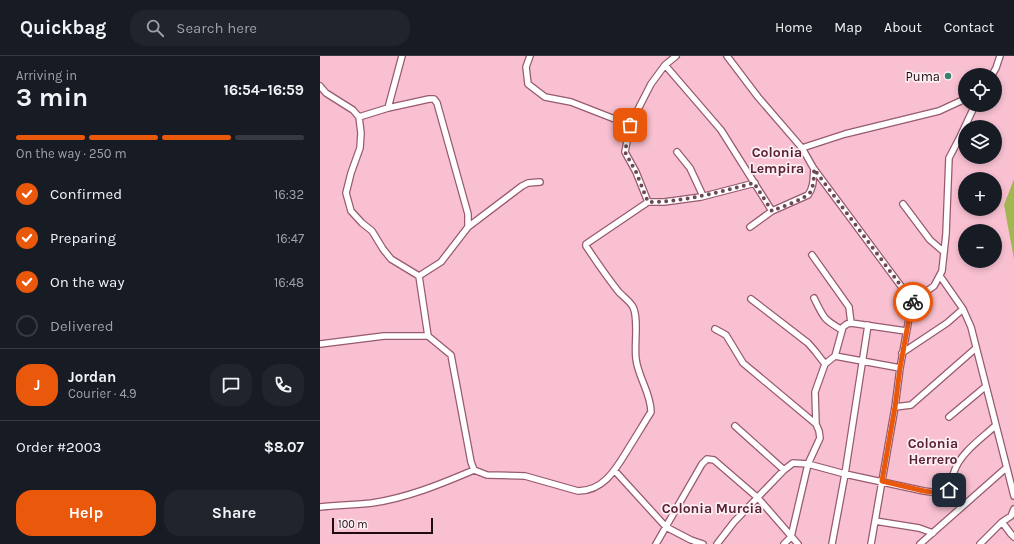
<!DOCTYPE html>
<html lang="en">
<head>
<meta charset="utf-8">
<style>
  :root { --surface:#171b24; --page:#20242c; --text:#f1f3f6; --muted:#9ea1a6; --line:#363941; --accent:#ea580c }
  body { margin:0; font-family:Karla,sans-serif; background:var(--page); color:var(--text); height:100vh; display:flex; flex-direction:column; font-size:15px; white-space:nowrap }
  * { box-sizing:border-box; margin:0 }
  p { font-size:13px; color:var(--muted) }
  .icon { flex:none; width:22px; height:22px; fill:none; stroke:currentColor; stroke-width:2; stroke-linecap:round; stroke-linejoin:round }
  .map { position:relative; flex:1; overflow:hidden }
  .drawer { display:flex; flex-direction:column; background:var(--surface); width:320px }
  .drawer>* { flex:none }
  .buttons { position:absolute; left:638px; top:12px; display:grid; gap:8px }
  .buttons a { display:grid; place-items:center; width:44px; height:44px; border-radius:50%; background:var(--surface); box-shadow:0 2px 6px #0003; font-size:20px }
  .scale { position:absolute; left:12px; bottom:10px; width:101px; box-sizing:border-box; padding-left:4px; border:2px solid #200911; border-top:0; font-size:11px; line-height:14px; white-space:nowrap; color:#200911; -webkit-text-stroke:3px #fdeef2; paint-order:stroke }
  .pin { position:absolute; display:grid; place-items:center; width:34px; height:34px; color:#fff; margin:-17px; border-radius:8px; box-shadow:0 2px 6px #0006 }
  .courier { position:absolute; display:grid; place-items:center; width:40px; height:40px; margin:-20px; border:3px solid #ea580c; border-radius:50%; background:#fff; color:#222; box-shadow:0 1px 5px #0007 }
  .head em { font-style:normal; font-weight:700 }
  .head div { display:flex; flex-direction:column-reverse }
  .head { display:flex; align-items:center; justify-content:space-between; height:68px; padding:0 16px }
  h1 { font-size:26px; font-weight:700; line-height:30px }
  .bar { display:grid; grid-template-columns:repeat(4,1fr); gap:6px 4px; align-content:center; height:48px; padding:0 16px }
  .bar i { height:5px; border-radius:3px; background:var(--line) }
  .bar .active { background:var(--accent) }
  .bar p { grid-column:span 4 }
  .line { display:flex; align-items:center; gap:10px; padding:0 16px; border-top:1px solid var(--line) }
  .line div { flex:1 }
  .round { display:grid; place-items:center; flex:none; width:42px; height:42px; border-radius:16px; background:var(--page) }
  ol { padding:0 16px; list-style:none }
  li { display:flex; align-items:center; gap:12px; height:44px }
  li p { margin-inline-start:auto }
  li .icon { padding:4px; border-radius:50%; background:var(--accent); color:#fff; stroke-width:4 }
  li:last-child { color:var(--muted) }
  li i { width:22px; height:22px; border:2px solid var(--line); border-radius:50% }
  .action { display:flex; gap:8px; margin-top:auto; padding:8px 16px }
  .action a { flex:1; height:46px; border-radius:16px; background:var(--accent); color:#fff; font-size:16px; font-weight:700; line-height:46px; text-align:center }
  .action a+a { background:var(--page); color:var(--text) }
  header { display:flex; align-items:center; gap:24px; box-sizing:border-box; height:56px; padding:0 20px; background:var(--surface); border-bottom:1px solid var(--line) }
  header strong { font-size:19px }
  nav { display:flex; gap:22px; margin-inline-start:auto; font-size:14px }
  .search { width:280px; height:36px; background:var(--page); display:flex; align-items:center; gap:10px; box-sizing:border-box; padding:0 14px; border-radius:16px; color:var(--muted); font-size:15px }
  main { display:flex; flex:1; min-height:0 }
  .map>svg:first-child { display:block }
  .water { fill:#a2b751 }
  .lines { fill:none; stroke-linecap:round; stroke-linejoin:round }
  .minor-casing { stroke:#975a6e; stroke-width:8 }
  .minor { stroke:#fff; stroke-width:5.5 }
  .done { stroke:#6c4954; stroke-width:4; stroke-dasharray:0 7.2 }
  .route { stroke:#ea580c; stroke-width:5 }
  .poi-dot { fill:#3b7f72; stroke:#fdeef2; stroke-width:1.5 }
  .labels { text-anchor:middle; stroke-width:3.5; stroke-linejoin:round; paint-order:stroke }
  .poi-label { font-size:13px; fill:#200911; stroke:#fdeef2; text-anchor:end }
  .neighbourhood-label { font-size:14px; font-weight:bold; fill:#592236; stroke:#fdeef2 }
</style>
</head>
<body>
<header>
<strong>Quickbag</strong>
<div class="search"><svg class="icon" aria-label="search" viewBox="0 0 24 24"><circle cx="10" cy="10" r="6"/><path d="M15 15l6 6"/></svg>Search here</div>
<nav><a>Home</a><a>Map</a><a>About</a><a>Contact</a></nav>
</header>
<main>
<section class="drawer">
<div class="head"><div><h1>3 min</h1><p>Arriving in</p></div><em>16:54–16:59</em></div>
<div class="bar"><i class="active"></i><i class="active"></i><i class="active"></i><i></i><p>On the way · 250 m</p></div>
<ol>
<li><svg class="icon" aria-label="check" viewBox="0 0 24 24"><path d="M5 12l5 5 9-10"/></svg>Confirmed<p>16:32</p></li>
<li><svg class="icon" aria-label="check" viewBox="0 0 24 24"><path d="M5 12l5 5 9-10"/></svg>Preparing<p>16:47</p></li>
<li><svg class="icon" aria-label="check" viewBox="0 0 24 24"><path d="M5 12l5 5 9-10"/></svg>On the way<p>16:48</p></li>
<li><i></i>Delivered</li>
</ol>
<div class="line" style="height:72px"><b class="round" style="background:var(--accent);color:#fff">J</b><div><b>Jordan</b><p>Courier · 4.9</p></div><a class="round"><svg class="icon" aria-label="chat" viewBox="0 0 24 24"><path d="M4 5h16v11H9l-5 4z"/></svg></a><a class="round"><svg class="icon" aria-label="phone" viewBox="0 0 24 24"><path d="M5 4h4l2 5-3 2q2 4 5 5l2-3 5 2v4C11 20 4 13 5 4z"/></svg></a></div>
<div class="line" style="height:52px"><div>Order #2003</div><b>$8.07</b></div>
<div class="action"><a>Help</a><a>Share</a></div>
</section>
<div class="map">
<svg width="694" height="488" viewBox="0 0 694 488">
  <rect width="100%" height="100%" fill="#f8c0d0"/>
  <!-- water -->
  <path class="water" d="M694,123v80l-10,-54z"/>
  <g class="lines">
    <defs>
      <path id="minor" d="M210,0l-4,11 2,17 17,13 26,5 59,23
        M407,0l31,41 44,51 12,21 101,136
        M345,9l56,65 51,81
        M672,19l4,-7 4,-12
        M0,30l6,7 27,17 6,7 2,16 -1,15 -9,25 -5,20 5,18 11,12 10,8 11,18 8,10 28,17 9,60 23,19 20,107 3,8 13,5 38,1 53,15c27,0 39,-24 52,-45 7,-11 14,-23 21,-34 0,-19 -13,-35 -15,-53 -2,-14 3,-40 -3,-52 -3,-6 -11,-11 -15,-16 -11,-14 -22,-30 -32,-45v-2l62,-42h16l37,-5 54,-14
        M68,52l14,-52
        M39,61l29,-9 41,-9h5l3,4 31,111v13
        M482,92l43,-14 94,-23 26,-12
        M357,96l13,16 13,28
        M328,146l-12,-30 -11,-20 5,-27 21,-41 14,-19 11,-9
        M583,148l27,36 14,12
        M430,171l22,-16 36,-16c6,-8 5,-16 6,-26
        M492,199l37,52 2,16
        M99,220l22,-14 27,-35 54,-41 6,-3 12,-1
        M620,220l23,33 8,18 43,169
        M494,242c10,20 9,21 28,32
        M431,243l57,44 7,8 10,13
        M395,273l11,6 17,28 73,61
        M0,288l64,-8h44
        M582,297l45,-30 16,-14
        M515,300l65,12
        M575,351l16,-2 65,-57
        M629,361l36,-30
        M415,370l49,44
        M295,415l51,56 25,13 12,4
        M0,451c17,-2 35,-2 52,-4 35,-5 69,-19 102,-33
        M555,465l44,7 14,5
        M682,466l9,12 3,3
        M471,481l17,-73 12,-26 -1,-7 -3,-7 -1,-32 10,-28 10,-8 8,-29 4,-3 4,-1 55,8
        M336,488l46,-80 5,-5 7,1 44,38 40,46
        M397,488l17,-22 50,-52 9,-7 15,1 37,10 79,17 21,3 3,-1c3,-7 3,-14 6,-21 6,-19 27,-33 41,-46
        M464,488l7,-7
        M512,488l13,-70 23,-149
        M551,488l24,-137 5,-39 10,-55 14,-20 10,-7 8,-15 4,-37 3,-76 11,-21 15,-32
        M600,488l86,-76
        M660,488l22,-22 9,-6 3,-7"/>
    </defs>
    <!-- minor casing -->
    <use href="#minor" class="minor-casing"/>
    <!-- minor -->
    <use href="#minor" class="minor"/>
  </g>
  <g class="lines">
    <!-- done -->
    <path class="done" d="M310,69l-5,27 11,20 12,30c36,0 71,-10 106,-19l18,28c9,-4 35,-12 39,-20 3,-7 3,-15 3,-22l99,133"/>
    <!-- route -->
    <path class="route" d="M593,246l2,2 -5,9 -10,55 -5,39 -13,74 42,10 21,3 4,-4"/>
  </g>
  <!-- markers -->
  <circle class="poi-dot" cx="628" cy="20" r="4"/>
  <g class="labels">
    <!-- poi labels -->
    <g class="poi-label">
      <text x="620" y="25">Puma</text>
    </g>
    <!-- neighbourhood labels -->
    <g class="neighbourhood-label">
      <text x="457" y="101">Colonia<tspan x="457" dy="16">Lempira</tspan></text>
      <text x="613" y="392">Colonia<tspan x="613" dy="16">Herrero</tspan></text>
      <text x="392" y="457">Colonia Murcia</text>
    </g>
  </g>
</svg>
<div class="buttons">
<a><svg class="icon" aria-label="locate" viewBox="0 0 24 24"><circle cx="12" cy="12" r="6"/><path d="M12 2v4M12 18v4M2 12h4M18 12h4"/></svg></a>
<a><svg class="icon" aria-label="layers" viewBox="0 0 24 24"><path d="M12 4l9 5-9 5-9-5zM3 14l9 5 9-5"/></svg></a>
<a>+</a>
<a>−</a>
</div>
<div class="scale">100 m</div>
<div class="pin" style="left:310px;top:69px;background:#ea580c"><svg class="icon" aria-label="bag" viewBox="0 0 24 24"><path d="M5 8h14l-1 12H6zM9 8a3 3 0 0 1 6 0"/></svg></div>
<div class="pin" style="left:629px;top:434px;background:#1f2937"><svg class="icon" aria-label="home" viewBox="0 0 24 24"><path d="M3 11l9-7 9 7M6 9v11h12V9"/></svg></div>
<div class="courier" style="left:593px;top:246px"><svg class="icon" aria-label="bike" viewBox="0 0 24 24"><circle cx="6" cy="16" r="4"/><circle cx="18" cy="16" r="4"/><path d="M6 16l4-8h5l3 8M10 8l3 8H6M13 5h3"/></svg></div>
</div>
</main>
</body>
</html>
